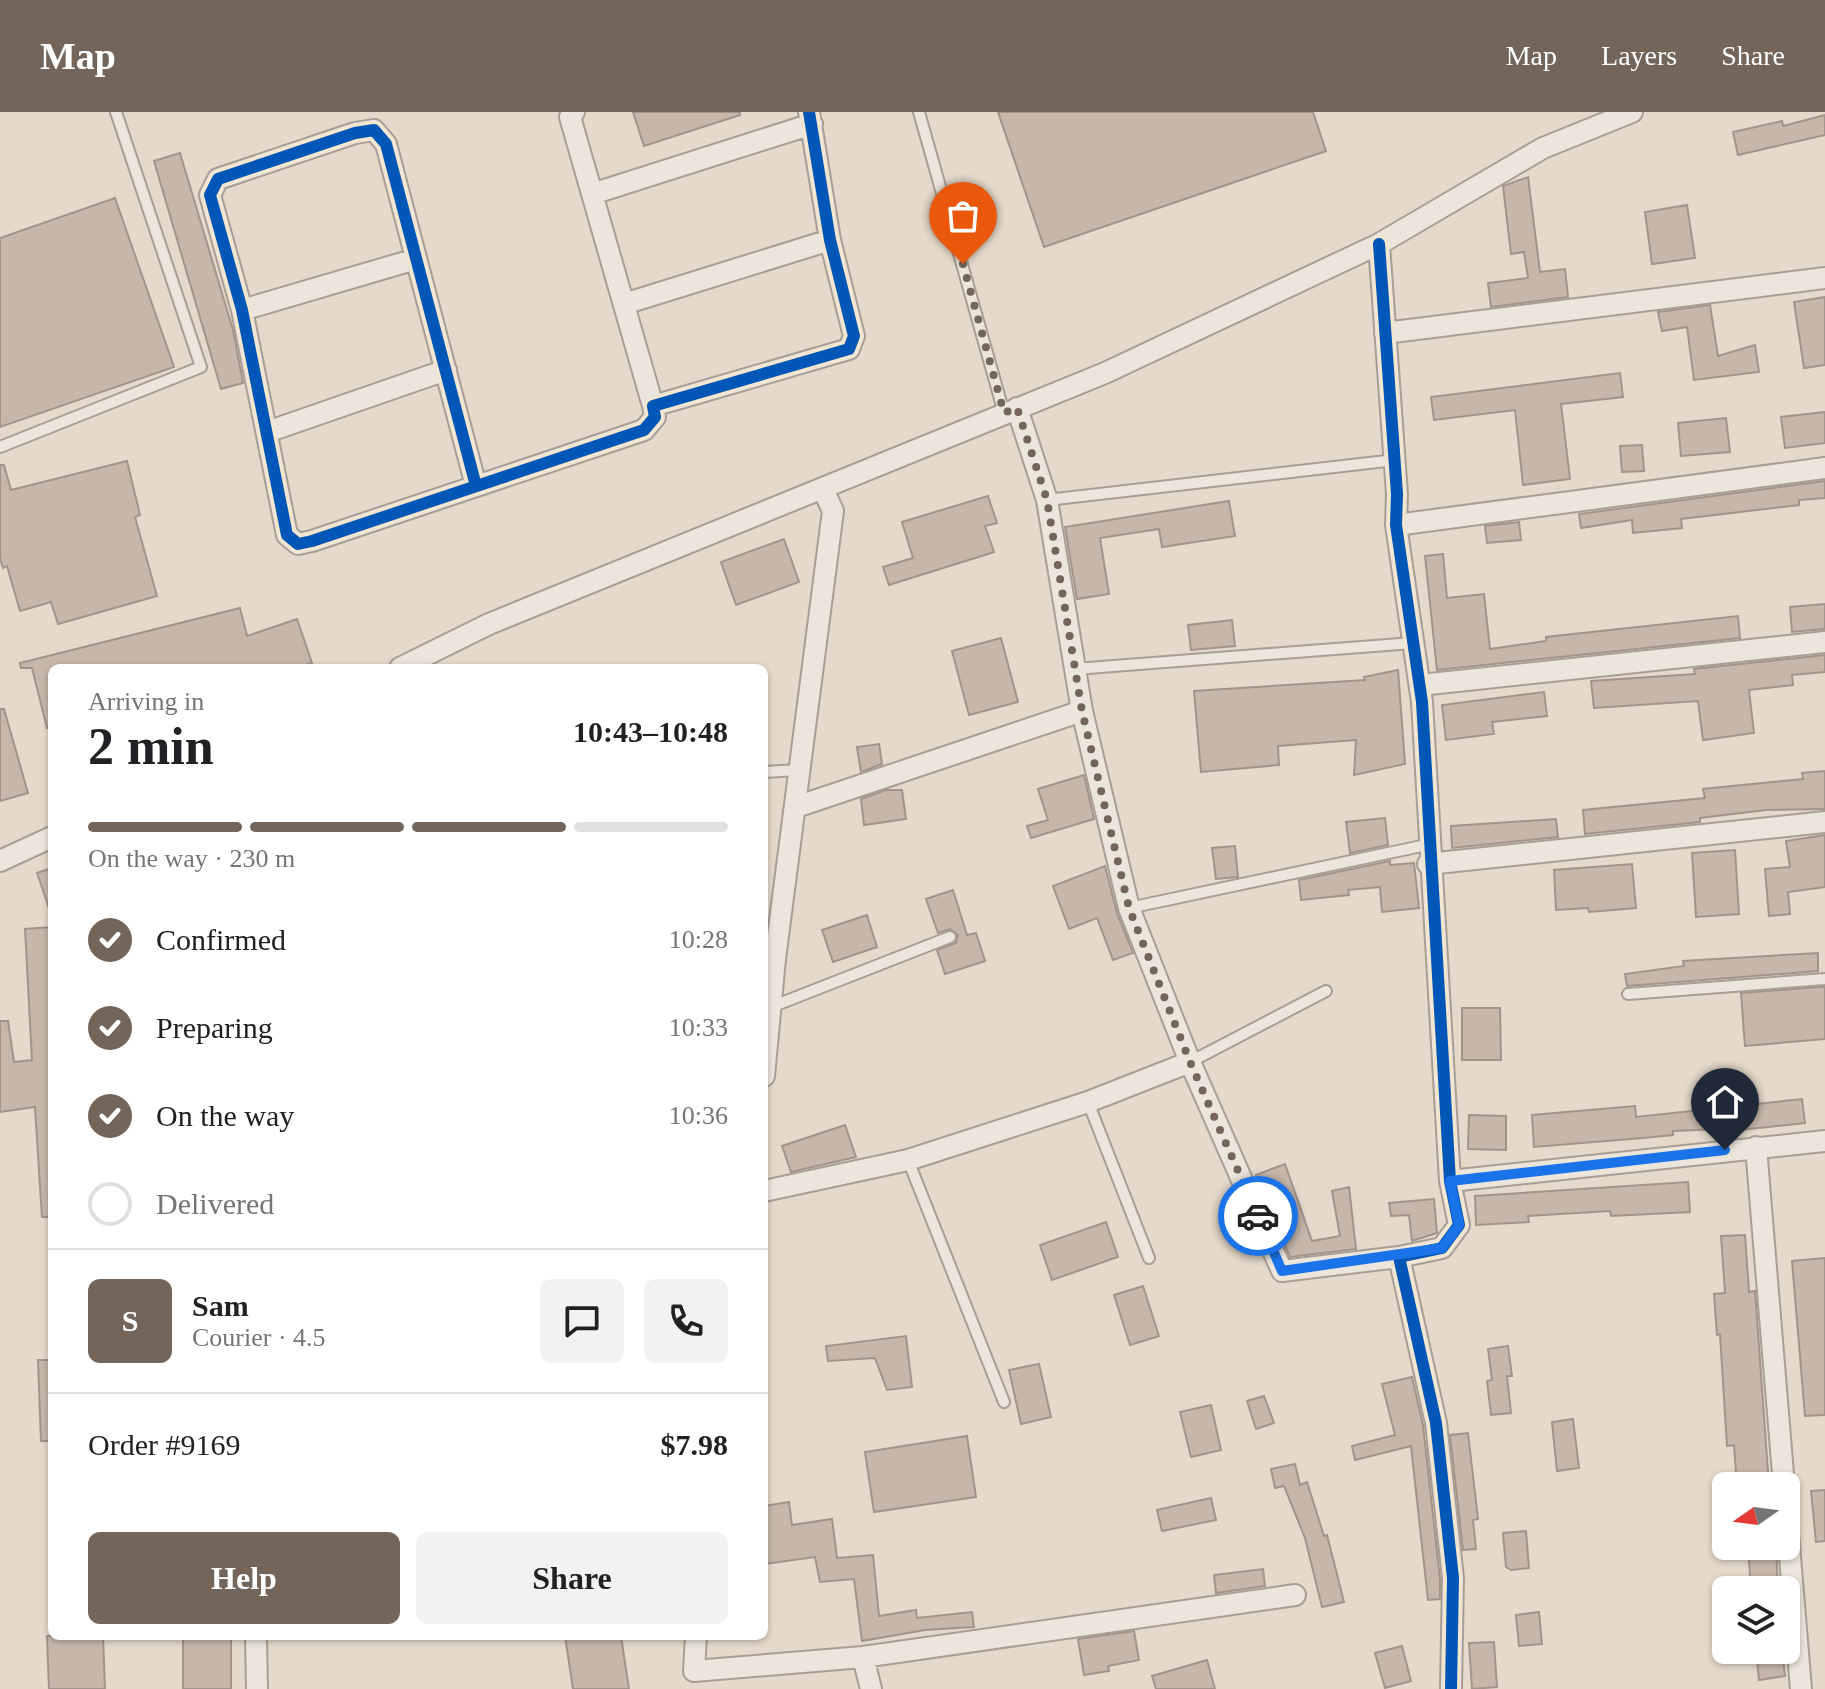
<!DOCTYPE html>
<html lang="en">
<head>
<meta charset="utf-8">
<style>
  :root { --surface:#fff; --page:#f2f2f2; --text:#202124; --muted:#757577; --line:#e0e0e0; --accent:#736559 }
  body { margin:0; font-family:Georgia,serif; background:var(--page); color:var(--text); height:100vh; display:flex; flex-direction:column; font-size:30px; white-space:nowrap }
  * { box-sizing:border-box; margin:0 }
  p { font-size:26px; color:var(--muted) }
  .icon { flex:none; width:44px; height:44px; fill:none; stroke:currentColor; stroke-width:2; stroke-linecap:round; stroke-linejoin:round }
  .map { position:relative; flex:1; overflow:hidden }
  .panel { position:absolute; left:48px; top:552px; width:720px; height:976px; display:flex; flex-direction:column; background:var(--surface); border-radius:12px; box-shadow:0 2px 6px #0004 }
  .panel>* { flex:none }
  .needle { width:52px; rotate:256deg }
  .controls { position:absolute; left:1712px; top:1360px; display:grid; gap:16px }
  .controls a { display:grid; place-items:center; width:88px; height:88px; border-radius:12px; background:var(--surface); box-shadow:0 2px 6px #0004; font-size:40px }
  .pin { position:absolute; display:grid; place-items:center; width:68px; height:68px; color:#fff; margin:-82px -34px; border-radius:50% 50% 50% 0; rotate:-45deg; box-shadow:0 0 8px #0007 }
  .pin .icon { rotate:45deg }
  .courier { position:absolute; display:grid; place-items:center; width:80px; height:80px; margin:-40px; border:6px solid #1a73e8; border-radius:50%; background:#fff; color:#222; box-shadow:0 2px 10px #0007 }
  .headline em { font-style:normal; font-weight:600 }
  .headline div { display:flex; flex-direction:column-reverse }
  .headline { display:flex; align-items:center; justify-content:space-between; height:136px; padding:0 40px }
  h1 { font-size:52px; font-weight:600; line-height:60px }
  .bar { display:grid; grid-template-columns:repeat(4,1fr); gap:12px 8px; align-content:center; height:96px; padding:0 40px }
  .bar i { height:10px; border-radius:6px; background:var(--line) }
  .bar .on { background:var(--accent) }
  .bar p { grid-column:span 4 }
  .line { display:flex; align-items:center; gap:20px; padding:0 40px; border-top:2px solid var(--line) }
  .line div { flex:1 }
  .round { display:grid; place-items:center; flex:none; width:84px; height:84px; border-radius:12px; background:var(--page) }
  ol { padding:0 40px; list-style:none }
  li { display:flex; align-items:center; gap:24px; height:88px }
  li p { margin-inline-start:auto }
  li .icon { padding:8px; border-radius:50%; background:var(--accent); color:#fff; stroke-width:4 }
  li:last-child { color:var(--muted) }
  li i { width:44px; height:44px; border:4px solid var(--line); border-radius:50% }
  .action { display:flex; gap:16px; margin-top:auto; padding:16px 40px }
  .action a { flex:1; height:92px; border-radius:12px; background:var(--accent); color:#fff; font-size:32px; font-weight:600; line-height:92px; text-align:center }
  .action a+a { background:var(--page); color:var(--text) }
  header { display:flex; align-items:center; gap:48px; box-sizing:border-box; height:112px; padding:0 40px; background:var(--accent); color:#fff }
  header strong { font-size:38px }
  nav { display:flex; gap:44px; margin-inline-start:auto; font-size:28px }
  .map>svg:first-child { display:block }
  .building { fill:#c7b7ab; stroke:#a3948a; stroke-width:2 }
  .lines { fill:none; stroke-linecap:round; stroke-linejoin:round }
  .lane-casing { stroke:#a89e93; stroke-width:14 }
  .street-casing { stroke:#a89e93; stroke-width:24 }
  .lane { stroke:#ebe5dc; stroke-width:10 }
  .street { stroke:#ebe5dc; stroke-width:20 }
  .cycleway-casing { stroke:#f5e6ce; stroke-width:17 }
  .cycleway { stroke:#0057b8; stroke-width:12 }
  .done { stroke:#736559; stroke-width:8; stroke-dasharray:0 14.4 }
  .route { stroke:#1a73e8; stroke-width:10 }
</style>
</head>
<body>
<header>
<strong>Map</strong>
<nav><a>Map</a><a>Layers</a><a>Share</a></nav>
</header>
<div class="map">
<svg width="1825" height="1577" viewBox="0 0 1825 1577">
  <rect width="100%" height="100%" fill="#e4d9ca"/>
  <!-- building -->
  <path class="building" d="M633,0h107v3l-96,31z
    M998,0h315l13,39 -282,96z
    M1825,3v20l-87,20 -5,-23 49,-11 1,5z
    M180,41l53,177 10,53 -22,6 -67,-228z
    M1528,65l12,95 25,-3 3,28 -77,10 -3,-24 40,-5 -4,-26 -13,2 -8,-68z
    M115,86l59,169 -174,60v-189z
    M1687,93l8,53 -43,6 -7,-52z
    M1825,185v68l-21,3 -10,-66z
    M1710,193l8,51 37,-11 4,27 -65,8 -7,-53 -25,4 -4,-19z
    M1620,261l3,24 -62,7 9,75 -47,6 -8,-75 -81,10 -3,-23z
    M1825,300v31l-40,5 -4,-31z
    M1726,306l4,34 -49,4 -3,-33z
    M1642,333l2,26 -22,1 -2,-26z
    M127,349l13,54 -5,2 22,79 -99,28 -7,-22 -31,9 -13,-45 -4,2 -3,-10v-93h4l7,25z
    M1825,369v17l-26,2v5l-118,14 1,9 -49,5 -1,-13 -51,8 -2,-14z
    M988,384l9,27 -12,3 9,26 -105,33 -6,-18 30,-9 -11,-36z
    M1229,389l6,35 -73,11 -3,-18 -59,9 9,56 -32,5 -12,-72z
    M1519,410l2,18 -34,3 -2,-17z
    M784,427l15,43 -63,23 -15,-43z
    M1443,442l4,44 37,-4 6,55 56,-8v-4l192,-21 2,22 -303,32 -12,-114z
    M1825,492v25l-33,3 -2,-25z
    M240,496l7,28 50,-17 15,44 -16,5h-244v59l-5,1 -15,-60h-11l-1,-5z
    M1232,508l3,26 -44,4 -3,-25z
    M1001,526l17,64 -49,13 -17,-64z
    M1825,543v17l-33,3 1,10 -44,5 5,43 -51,7 -5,-39 -104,7 -3,-27 104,-7 -1,-5z
    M1398,558l7,94 -51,11 2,-35 -78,6 1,19 -78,7 -7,-81 171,-11 -1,-3z
    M1544,580l3,24 -55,6 2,12 -48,6 -4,-35z
    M0,597h4l24,84 -28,8z
    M879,632l3,20 -21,8 -4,-25z
    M1825,659v38l-59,1 -66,8v4l-115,12 -2,-24 122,-12 -2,-9 100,-10 -1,-6z
    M1084,663l10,44 -63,19 -4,-12 21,-6 -10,-31z
    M886,678h16l4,29 -42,6 -3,-26z
    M1385,706l3,27 -38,8 -4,-31z
    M1556,707l2,18 -106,11 -1,-22z
    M1825,723v52l-37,5 2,22 -21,2 -4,-47 25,-2 -4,-26z
    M1235,734l3,31 -22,2 -4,-31z
    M1735,738l4,64 -43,3 -4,-64z
    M1390,749v4l24,-2 5,45 -37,4 -2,-25 -32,3 1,5 -48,5 -2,-20z
    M1632,752l4,44 -47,4 -1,-4 -32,2 -2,-40z
    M1105,754l12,47 16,40 -20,7 -16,-42 -28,11 -16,-43z
    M52,756v43h-2l-13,-38z
    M953,778l14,45 9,-2 9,28 -40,13 -8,-24 19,-7 2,-8 -8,-6 -12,4 -12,-34z
    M867,803l10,32 -44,15 -11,-32z
    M52,815v290h-10l-7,-110 -35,5v-91h8l6,41 18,-2 -7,-131z
    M1818,841v18l-191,15 -2,-12 59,-8 -1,-5z
    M1819,875h6v52l-80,7 -4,-53z
    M1462,896h38l1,52h-39z
    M1802,987l3,24 -84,9 -1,-3 -47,2v4l-30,3 -109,9 -2,-32 103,-9 1,11z
    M1469,1003l37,1v34l-38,-1z
    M845,1013l11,32 -65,15 -9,-26z
    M1285,1052l27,77 28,-5 -8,-45 17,-4 7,62 -66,8 -34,-82z
    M1688,1070l2,30 -79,4 -1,-5 -82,5 1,6 -53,3 -1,-29z
    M1434,1087l3,34 -25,8 -3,-26 -18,1 -2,-13z
    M1106,1110l12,35 -66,23 -12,-35z
    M1745,1123l4,57 6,-1 14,195h-32l-3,-41 -7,1 -7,-112 -3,1 -3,-41 11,-1 -4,-57z
    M1825,1146v157l-20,1 -13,-155z
    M1143,1174l16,50 -29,9 -16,-50z
    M906,1224l6,51 -25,3 -12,-32 -47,3 -2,-15z
    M1508,1234l4,30h-5l4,37 -20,2 -4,-34 5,-1 -4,-31z
    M38,1248h14v81h-11z
    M1039,1252l12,53 -30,7 -12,-54z
    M1412,1265l11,48 17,154v20l-12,1 -17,-154 -56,14 -3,-14 43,-11 -13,-51z
    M1264,1284l10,27 -18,6 -9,-28z
    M1211,1293l10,45 -30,7 -11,-45z
    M1573,1307l6,49 -22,3 -5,-49z
    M1468,1321l10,86 -5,1 3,29 -13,1 -13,-115z
    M967,1324l9,61 -102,15 -9,-60z
    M1295,1352l5,21 7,-3 17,54 3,-1 17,67 -22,5 -17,-69 -21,-52 -9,2 -4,-19z
    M1825,1378v51l-9,1 -5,-51z
    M1211,1386l5,22 -54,11 -5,-21z
    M789,1390l3,23 40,-6 5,39 36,-3 6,61 37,-6 1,8 55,-6 2,15 -49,3 -63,11 -8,-62 -34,3 -5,-25 -51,7v-58z
    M1526,1419l3,37 -18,2 -5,-3 -3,-34z
    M1748,1434h28l2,44h-27z
    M1263,1457l2,17 -49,7 -2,-18z
    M1539,1500l3,32 -23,2 -3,-31z
    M1134,1519l5,29 -31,6 1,5 -25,4 -6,-36z
    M47,1524h56l2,53h-56z
    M183,1524h48v53h-48z
    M565,1524h56l8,53h-56z
    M1494,1530l3,45 -25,2 -3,-46z
    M1402,1534l9,35 -26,7 -10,-35z
    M1756,1538h26l3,26 -26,4z
    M1207,1548l8,29h-59l-4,-13z"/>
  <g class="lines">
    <defs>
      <path id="lane" d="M919,0l85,301
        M0,335l201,-80 -85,-255
        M1047,388l348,-40
        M1075,557l338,-26
        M764,660l35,-2
        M1129,796l302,-64
        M1628,882l197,-15
        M771,895l179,-70
        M1190,950l136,-71
        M1088,990l61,156
        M908,1048l96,242"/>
      <path id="street" d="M574,0l-4,5 83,289
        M592,82l220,-70
        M1379,132l18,250 -1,31 26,177 28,479 9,44 -17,23 -43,9 37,166 17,155 -2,111
        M624,192l206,-64
        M242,198l174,-51
        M1385,221l440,-55
        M267,320l179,-62
        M476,374l-90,-342 -12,-14 -19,3 -137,46 -8,16 32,115 45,225 11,9 14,-3 332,-111 11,-13 -2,-11 196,-57 5,-13 -24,-96 -21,-128
        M1396,413l429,-57
        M400,556l89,-44 616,-251 274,-129 164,-96 89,-36
        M1420,573l405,-43
        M1082,599l47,197 61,154
        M796,695l286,-96 -35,-211 -30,-92
        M0,749l52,-24
        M1428,752l397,-42
        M764,964l11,-117 58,-448 -10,-22
        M1756,1035l28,339
        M1450,1069l375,-40
        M764,1079l144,-31 180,-58 102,-40 92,209 117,-14
        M1786,1397l15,180
        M256,1524l1,53
        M696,1524l-2,35 169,-14 432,-62
        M863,1545l8,32"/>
    </defs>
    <!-- lane casing -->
    <use href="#lane" class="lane-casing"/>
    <!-- street casing -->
    <use href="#street" class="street-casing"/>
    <!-- lane -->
    <use href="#lane" class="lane"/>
    <!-- street -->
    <use href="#street" class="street"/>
    <defs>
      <path id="cycleway" d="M1379,132l18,250 -1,31 26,177 28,479 9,44 -17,23 -43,9 37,166 17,155 -2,111
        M476,374l-90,-342 -12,-14 -19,3 -137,46 -8,16 32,115 45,225 11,9 14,-3 332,-111 11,-13 -2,-11 196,-57 5,-13 -24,-96 -21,-128"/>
    </defs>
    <!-- cycleway casing -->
    <use href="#cycleway" class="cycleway-casing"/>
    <!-- cycleway -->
    <use href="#cycleway" class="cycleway"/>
  </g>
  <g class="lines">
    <!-- done -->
    <path class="done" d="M963,152l41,149 13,-5 30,92 35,211 47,197 61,154 68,154"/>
    <!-- route -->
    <path class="route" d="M1258,1104l24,55 160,-23 17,-23 -9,-44 275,-31"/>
  </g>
</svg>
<div class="controls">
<a><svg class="needle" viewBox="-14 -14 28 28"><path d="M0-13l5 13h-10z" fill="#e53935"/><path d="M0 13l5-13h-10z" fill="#757577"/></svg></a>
<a><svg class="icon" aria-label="layers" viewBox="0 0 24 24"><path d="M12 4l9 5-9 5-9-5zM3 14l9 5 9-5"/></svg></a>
</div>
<div class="pin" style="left:963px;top:152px;background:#ea580c"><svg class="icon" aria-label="bag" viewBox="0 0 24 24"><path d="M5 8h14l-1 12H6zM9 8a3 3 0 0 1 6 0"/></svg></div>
<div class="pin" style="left:1725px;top:1038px;background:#1f2937"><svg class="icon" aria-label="home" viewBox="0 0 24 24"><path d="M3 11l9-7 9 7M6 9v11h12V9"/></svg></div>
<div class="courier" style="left:1258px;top:1104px"><svg class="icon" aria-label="car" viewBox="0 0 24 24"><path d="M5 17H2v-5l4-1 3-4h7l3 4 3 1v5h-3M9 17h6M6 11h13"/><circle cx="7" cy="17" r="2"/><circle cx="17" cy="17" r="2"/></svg></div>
<section class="panel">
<div class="headline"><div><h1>2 min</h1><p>Arriving in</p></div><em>10:43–10:48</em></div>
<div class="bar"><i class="on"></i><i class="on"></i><i class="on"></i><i></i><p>On the way · 230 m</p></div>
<ol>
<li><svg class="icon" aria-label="check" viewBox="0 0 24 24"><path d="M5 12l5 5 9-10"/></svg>Confirmed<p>10:28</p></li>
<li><svg class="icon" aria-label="check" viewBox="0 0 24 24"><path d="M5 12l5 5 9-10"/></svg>Preparing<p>10:33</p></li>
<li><svg class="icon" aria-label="check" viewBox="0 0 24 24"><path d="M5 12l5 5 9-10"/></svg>On the way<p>10:36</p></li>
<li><i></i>Delivered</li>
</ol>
<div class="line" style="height:144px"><b class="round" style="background:var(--accent);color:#fff">S</b><div><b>Sam</b><p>Courier · 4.5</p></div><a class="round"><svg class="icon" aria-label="chat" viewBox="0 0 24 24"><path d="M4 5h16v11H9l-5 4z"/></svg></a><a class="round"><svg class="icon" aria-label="phone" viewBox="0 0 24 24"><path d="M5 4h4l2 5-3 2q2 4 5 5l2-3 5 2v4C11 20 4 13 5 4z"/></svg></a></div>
<div class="line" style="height:104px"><div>Order #9169</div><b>$7.98</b></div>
<div class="action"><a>Help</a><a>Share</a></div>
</section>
</div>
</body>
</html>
